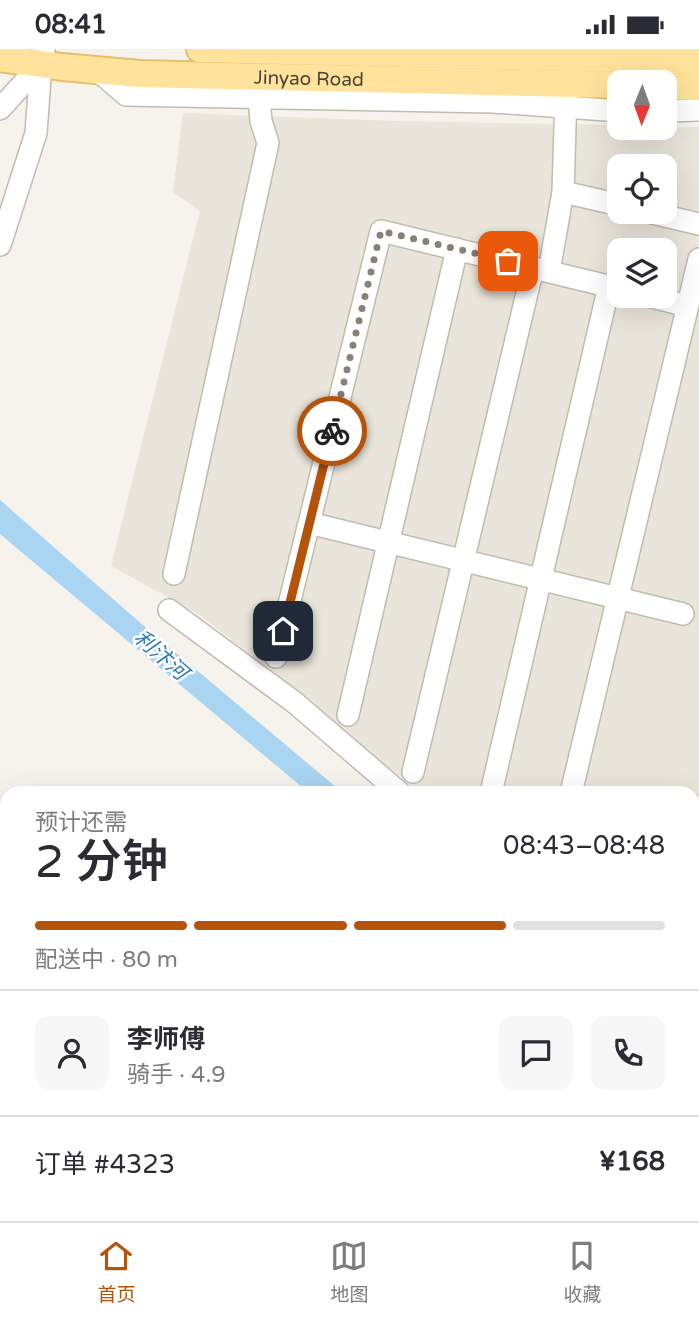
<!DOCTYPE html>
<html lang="zh">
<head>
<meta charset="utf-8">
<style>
  :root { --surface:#fff; --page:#f7f7f7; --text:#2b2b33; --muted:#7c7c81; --line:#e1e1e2; --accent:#b45309 }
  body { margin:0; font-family:"Varela Round","Noto Sans SC",sans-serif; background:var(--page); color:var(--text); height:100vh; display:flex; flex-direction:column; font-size:26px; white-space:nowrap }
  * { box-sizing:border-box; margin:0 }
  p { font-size:23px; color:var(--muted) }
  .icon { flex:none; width:38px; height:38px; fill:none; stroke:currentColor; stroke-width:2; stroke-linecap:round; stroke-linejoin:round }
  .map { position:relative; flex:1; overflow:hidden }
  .details { position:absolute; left:0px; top:737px; width:700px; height:436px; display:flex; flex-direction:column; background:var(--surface); border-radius:21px 21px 0 0; box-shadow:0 7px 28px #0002 }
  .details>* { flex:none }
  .needle { width:46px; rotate:181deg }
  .tools { position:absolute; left:607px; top:21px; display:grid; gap:14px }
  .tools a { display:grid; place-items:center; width:70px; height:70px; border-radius:14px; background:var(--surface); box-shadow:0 7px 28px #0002; font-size:35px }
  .pin { position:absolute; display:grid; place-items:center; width:60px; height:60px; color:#fff; margin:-30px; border-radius:14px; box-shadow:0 4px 10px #0006 }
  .courier { position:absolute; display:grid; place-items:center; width:70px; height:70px; margin:-35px; border:5px solid #b45309; border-radius:50%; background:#fff; color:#222; box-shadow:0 2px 9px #0007 }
  .head em { font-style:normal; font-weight:600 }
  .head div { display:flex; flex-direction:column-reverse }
  .head { display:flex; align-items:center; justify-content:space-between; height:119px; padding:0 35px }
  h1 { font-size:46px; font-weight:600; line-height:52px }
  .bar { display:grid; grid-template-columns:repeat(4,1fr); gap:10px 7px; align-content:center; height:84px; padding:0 35px }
  .bar i { height:9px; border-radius:5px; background:var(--line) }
  .bar .current { background:var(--accent) }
  .bar p { grid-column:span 4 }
  .line { display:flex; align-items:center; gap:18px; padding:0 35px; border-top:2px solid var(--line) }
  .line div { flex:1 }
  .round { display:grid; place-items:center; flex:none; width:74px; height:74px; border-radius:14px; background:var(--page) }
  .status { display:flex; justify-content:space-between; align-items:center; height:49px; padding:0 35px; background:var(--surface); direction:ltr }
  .status svg { height:19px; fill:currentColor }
  .tabs { display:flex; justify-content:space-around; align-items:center; height:98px; border-top:2px solid var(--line); background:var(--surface); font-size:19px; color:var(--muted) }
  .tabs a { display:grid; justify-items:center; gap:4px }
  .tabs .current { color:var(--accent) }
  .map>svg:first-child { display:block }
  .residential { fill:#eae5da; fill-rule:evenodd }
  .water { fill:#a9d4f2 }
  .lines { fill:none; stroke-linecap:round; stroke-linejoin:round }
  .minor-casing { stroke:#c2bbae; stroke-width:24 }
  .major-casing { stroke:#e6c16a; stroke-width:30 }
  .minor { stroke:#fff; stroke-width:21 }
  .major { stroke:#ffe39c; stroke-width:26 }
  .done { stroke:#878178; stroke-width:7; stroke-dasharray:0 12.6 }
  .route { stroke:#b45309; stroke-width:9 }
  .labels { text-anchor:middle; stroke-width:5; stroke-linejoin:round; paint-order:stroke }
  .street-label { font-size:19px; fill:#4b4439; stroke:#fff }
  .water-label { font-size:21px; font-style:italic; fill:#2e7ab2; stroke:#fff }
</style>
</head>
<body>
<div class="status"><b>08:41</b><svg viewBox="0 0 49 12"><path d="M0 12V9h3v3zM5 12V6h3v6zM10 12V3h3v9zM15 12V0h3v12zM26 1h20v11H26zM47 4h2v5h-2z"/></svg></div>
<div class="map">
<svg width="699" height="1172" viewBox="0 0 699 1172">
  <rect width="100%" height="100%" fill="#f6f3ec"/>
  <!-- residential -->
  <path class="residential" d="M183,64l213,8 223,4 1,3 79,-1v903l-6,-5v-232h-272l-221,-178 -89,-49 89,-355 -27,-19zM620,117h45v46h-45zM620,201h45v46h-45z
    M693,1109l6,5v58h-422v-6h416z"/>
  <!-- water -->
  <path class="water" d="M0,451l137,120 206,173h-34l-309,-259z"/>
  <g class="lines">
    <defs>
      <path id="minor" d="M97,21l29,25 367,7 127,9
        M566,46l-3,97 57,13
        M0,60l41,-45
        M665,62l34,-1
        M648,163l51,12
        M0,196l36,-112 5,-69 3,-15
        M549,222l14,-79
        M648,247l40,10
        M309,474l374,91
        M174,525l94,-431 -7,-22 -2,-23
        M169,561l125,92 106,91
        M276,608l105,-426 239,58
        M348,666l109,-466
        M413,723l120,-504
        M491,744l118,-507
        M571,744l128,-534
        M693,989l6,4
        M693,1134l6,5
        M693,1156l6,5"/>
      <g id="major">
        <path d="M200,0l499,12"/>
        <path id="s1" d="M0,9l62,9 78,7 480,11"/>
        <path d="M665,37l34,1"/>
      </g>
    </defs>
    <!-- minor casing -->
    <use href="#minor" class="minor-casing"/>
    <!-- major casing -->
    <use href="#major" class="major-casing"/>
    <!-- minor -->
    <use href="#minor" class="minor"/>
    <!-- major -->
    <use href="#major" class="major"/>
  </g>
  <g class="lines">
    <!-- done -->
    <path class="done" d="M332,382l49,-200 127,30"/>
    <!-- route -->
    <path class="route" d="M283,582l49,-200"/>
  </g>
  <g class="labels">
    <!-- street labels -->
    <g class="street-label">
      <text dy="7" stroke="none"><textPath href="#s1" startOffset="310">Jinyao Road</textPath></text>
    </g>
    <!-- water labels -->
    <g class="water-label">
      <text transform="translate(161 606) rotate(41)" y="7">利汴河</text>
    </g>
  </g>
</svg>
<div class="tools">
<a><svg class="needle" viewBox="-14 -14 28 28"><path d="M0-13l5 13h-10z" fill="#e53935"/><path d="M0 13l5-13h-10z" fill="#7c7c81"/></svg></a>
<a><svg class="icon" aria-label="locate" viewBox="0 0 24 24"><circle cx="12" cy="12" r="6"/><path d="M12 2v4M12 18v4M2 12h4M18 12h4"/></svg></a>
<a><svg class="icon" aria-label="layers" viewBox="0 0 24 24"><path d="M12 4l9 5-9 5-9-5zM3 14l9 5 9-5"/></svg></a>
</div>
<div class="pin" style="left:508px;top:212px;background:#ea580c"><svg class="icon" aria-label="bag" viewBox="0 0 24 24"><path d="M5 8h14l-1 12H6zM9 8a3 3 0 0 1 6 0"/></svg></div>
<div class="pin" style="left:283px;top:582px;background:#1f2937"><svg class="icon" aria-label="home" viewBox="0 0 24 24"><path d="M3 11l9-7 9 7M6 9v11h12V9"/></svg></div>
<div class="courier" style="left:332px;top:382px"><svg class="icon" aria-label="bike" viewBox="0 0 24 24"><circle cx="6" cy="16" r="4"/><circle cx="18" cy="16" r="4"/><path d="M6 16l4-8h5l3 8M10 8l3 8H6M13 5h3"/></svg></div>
<section class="details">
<div class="head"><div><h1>2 分钟</h1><p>预计还需</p></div><em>08:43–08:48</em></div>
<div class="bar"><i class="current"></i><i class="current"></i><i class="current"></i><i></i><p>配送中 · 80 m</p></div>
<div class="line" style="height:126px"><a class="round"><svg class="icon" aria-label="person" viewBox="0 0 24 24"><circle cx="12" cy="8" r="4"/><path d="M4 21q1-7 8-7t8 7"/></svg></a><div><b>李师傅</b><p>骑手 · 4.9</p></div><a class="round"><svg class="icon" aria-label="chat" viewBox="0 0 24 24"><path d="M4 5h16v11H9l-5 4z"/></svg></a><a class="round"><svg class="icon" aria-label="phone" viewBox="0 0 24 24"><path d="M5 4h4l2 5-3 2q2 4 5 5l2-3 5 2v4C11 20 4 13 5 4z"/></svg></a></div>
<div class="line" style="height:91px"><div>订单 #4323</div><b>¥168</b></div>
</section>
</div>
<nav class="tabs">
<a class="current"><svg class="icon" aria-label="home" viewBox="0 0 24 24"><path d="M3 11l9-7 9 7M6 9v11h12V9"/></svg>首页</a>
<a><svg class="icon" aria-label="map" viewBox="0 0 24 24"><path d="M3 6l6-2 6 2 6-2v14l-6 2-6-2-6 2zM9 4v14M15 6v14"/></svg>地图</a>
<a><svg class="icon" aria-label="saved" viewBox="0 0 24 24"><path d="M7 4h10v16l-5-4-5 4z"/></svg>收藏</a>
</nav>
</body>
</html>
